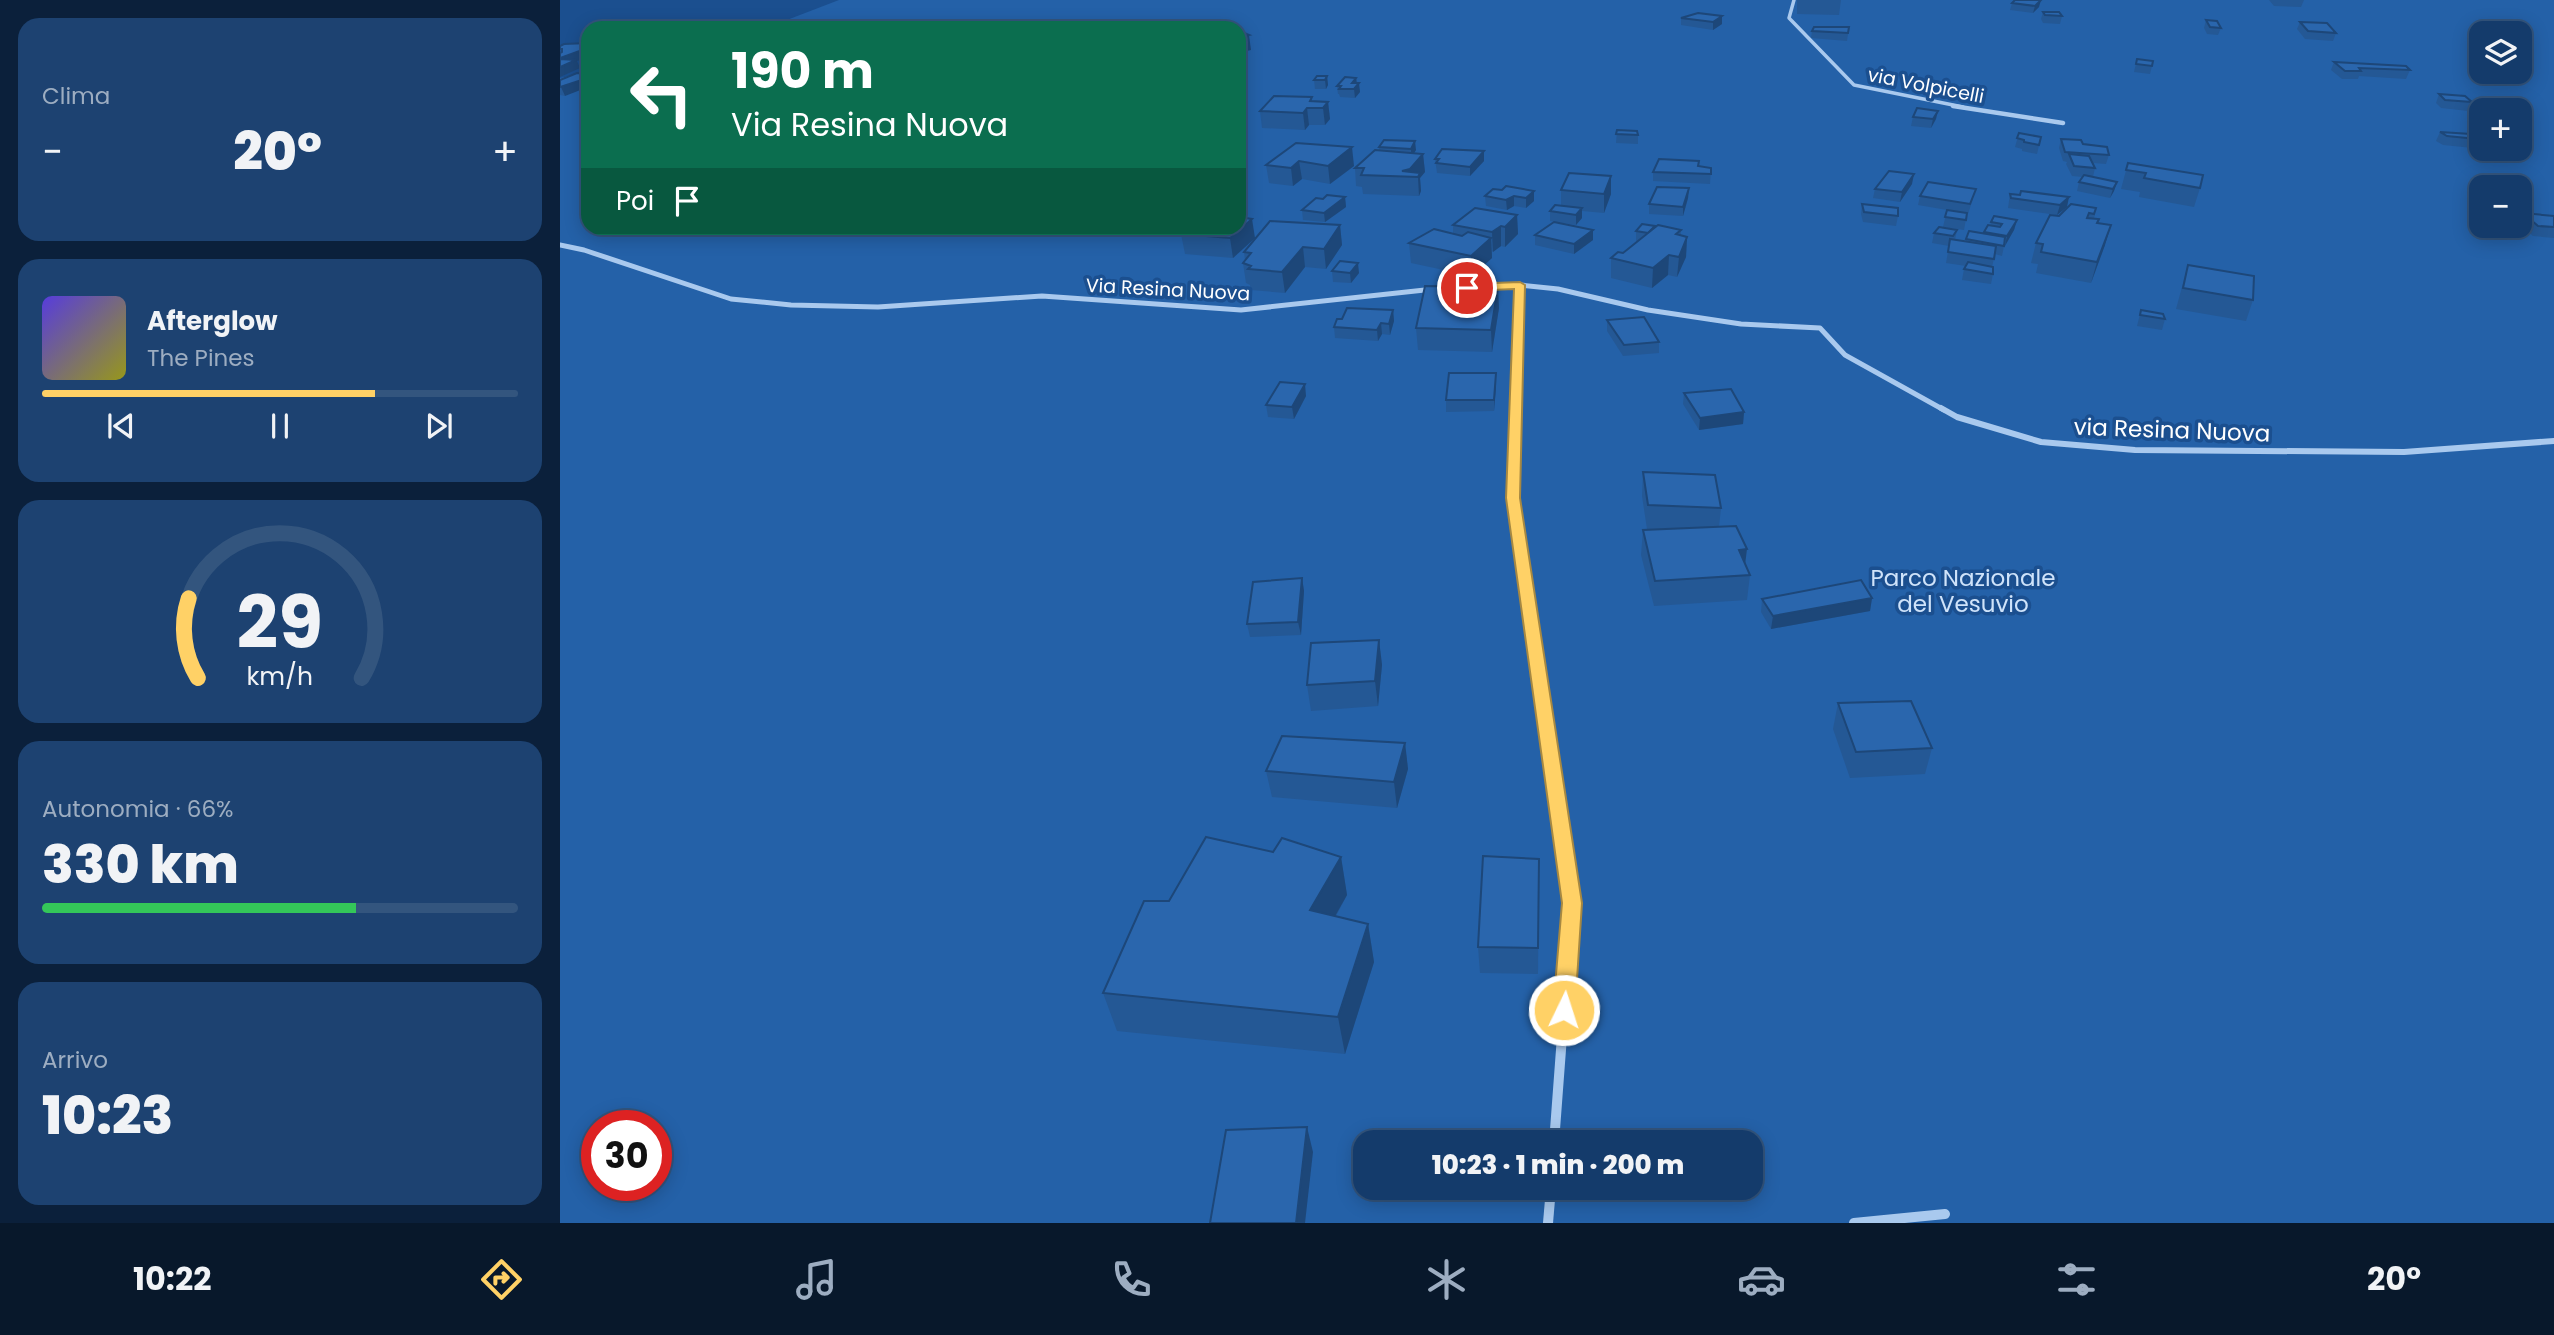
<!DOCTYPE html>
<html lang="it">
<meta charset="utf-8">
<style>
:root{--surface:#143b6b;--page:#1d4271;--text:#f1f3f6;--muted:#9dadc1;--line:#33557e;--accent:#ffd166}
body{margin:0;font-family:Poppins,sans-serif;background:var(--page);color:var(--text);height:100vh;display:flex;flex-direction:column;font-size:26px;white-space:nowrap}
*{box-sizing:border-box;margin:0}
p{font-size:23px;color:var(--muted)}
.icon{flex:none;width:38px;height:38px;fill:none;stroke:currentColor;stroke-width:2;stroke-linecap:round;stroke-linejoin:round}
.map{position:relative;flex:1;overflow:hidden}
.side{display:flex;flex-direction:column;gap:18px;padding:18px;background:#0b203b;width:560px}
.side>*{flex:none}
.hud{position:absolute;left:21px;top:21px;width:665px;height:214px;border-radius:21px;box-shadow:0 4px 18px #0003,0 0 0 2px var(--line);background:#0b6e4f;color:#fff;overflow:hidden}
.controls{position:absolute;left:1909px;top:21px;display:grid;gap:14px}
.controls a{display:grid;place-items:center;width:63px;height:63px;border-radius:14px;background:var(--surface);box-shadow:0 4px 18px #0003,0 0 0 2px var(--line);font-size:35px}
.speed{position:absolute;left:21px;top:1110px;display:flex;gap:14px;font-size:35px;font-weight:700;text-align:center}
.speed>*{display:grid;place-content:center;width:91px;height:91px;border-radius:50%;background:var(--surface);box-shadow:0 4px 18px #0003,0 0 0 2px var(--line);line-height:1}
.speed .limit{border:10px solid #d22;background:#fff;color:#111}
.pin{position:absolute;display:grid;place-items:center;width:60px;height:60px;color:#fff;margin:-30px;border:4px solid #fff;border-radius:50%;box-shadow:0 2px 7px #0007}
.me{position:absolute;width:77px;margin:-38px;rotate:4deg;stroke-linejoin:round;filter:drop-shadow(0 0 5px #0008)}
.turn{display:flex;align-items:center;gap:24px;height:147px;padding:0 35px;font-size:32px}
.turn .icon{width:91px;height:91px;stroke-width:2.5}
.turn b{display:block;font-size:49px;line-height:60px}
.then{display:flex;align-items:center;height:66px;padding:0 35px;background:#0003;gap:14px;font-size:26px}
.big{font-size:52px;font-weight:800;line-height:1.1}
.side .tile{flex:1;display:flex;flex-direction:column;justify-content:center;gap:10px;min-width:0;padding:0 24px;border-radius:21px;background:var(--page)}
.side .dial{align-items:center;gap:0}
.dial svg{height:182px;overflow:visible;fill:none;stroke:var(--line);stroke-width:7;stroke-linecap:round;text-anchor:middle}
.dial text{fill:var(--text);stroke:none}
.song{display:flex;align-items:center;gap:21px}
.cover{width:84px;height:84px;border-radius:10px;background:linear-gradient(135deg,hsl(250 70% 55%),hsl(60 70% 35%))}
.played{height:7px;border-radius:4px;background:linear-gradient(90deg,var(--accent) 70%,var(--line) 70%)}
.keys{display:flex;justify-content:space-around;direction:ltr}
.heat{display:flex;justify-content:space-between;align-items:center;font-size:38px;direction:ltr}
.charge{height:10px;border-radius:5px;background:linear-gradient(90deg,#34c759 66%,var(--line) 0)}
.trip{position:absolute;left:793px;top:1130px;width:410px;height:70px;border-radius:21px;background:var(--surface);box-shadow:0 4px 18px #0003,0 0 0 2px var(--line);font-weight:800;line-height:70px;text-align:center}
.tabs{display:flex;height:112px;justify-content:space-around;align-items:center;background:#08182b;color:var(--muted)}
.tabs .icon{width:49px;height:49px}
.tabs .on{color:var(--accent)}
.tabs b{font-size:32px;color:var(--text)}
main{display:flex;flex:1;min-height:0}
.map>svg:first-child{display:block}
</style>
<main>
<section class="side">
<div class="tile"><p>Clima</p>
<div class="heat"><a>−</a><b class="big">20°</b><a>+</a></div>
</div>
<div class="tile">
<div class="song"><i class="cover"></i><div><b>Afterglow</b><p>The Pines</p></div></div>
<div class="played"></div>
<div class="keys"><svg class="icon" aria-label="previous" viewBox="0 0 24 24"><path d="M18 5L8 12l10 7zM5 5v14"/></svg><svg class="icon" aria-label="pause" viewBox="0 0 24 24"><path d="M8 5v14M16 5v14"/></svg><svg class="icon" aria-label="next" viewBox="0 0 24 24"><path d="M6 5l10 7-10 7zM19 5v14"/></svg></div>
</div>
<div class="tile dial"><svg viewBox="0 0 100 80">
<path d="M14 69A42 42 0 1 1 86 69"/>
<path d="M14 69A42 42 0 0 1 10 34" stroke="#ffd166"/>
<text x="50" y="56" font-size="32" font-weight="700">29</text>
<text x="50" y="72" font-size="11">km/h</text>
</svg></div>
<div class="tile"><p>Autonomia · 66%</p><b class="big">330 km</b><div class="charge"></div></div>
<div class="tile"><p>Arrivo</p><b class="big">10:23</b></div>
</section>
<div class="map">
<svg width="1994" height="1223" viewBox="0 0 1994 1223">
<rect width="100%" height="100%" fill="#1b4f8f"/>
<path fill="#2461a8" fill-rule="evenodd" d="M279 0H1994V1223H0V78L28 72V228H679V28H206ZM1922 33H1960V72H1922ZM1922 110H1960V149H1922ZM1922 187H1960V226H1922ZM37 1125H96V1185H37ZM805 1143H1190V1188H805Z"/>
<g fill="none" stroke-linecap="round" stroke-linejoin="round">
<polyline stroke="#a9c9ee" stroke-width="3.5" points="1234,0 1229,18 1294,85 1403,107"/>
<polyline stroke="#a9c9ee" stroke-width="4.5" points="1393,106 1503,123"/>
<g stroke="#a9c9ee" stroke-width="5">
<polyline points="0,245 24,250 171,299 231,305 318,307 482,296 681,310 874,289"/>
<polyline points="921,287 960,285 998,289 1088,310 1181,324 1260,328 1285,355 1384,410"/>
<polyline points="956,410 960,285"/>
</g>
<g stroke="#a9c9ee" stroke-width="6">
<polyline points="956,408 953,498 971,622"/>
<polyline points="1381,408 1397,417 1481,442 1575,450 1844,452 1994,441"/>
</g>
<polyline stroke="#a9c9ee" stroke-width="8" points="971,620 1010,888"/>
<g stroke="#a9c9ee" stroke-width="10">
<polyline points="994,1143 1012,903 1010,887"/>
<polyline points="988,1223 991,1188"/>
<polyline points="1294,1223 1385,1214"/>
</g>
</g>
<g fill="#245895">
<polygon points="1237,0 1281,0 1279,15 1237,14"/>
<polygon points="1709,0 1744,0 1741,7 1714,6"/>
<polygon points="1452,3 1479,7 1473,13 1450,10"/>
<polygon points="1483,12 1502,16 1500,24 1483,23 1481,19"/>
<polygon points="1162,16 1162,24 1153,30 1121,25 1121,18"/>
<polygon points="1646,20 1661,28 1658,35 1647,34 1644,28"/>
<polygon points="1740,22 1776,33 1773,41 1745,39 1737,29"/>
<polygon points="1289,27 1287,41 1251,38 1252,31"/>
<polygon points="1577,59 1592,66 1590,74 1574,72"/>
<polygon points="1774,62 1850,70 1846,79 1799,76 1798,79 1782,79 1771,70"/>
<polygon points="767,76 768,85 766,89 755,89 754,80"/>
<polygon points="796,78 800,92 795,98 780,97 779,94 778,94 777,86"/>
<polygon points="0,80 5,96 0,95"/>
<polygon points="1879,94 1912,102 1908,111 1881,108 1876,103"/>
<polygon points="752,97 752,101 768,102 770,119 765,125 749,125 745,130 702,128 700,111"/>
<polygon points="1353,117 1376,119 1371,128 1351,126"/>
<polygon points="1057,130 1078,135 1078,144 1056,143"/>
<polygon points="1880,132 1917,139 1913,148 1883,145 1876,141"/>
<polygon points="1459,133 1481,137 1477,154 1462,151 1462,149 1455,147"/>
<polygon points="1501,139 1523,144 1549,155 1546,164 1533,163 1535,168 1533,177 1557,182 1554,191 1550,198 1517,191 1519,182 1523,177 1512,176 1506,164 1507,162 1503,161 1499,148"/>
<polygon points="824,140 856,150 854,153 863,154 865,172 860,178 861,191 859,196 803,194 802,187 796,186 795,168 819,151 819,147"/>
<polygon points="736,143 794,166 770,184 742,179 733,186 709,183 706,165"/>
<polygon points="924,151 924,161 910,176 877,173 875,159"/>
<polygon points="1568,163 1640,188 1634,207 1579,197 1580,192 1561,189"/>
<polygon points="1139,166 1151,168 1150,184 1093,181 1093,172"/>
<polygon points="1352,184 1340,202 1313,198 1315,189"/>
<polygon points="1129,188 1128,198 1123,216 1089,214 1089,204"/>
<polygon points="942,190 974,201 966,208 954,206 947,210 926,206 925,196"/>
<polygon points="1001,190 1051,194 1044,213 1022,211 1022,218 1016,225 990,221 990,211 1001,206"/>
<polygon points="1450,194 1507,207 1497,215 1448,208"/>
<polygon points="1360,196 1413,199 1408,214 1407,214 1404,230 1383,227 1387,210 1358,205"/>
<polygon points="785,197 786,207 765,222 743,220 742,210 763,199"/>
<polygon points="1302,204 1338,216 1336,226 1303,222 1301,214"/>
<polygon points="1536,208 1534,219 1537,223 1545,245 1531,283 1476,273 1478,264 1471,263 1476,243 1499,216"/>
<polygon points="1963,213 1994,216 1994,238 1973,236 1960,225 1960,218"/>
<polygon points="957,215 958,234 945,247 941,246 932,252 932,258 912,276 851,263 849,243 893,234 893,225"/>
<polygon points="1457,220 1454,230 1444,246 1442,256 1435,254 1432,267 1433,274 1431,284 1402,280 1404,269 1406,266 1386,263 1389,246 1372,243 1374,233 1397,230 1395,240 1405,242 1406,239 1423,233 1430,225 1431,222"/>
<polygon points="780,225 782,245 766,269 745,267 725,293 691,290 690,285 686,283 683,263 685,260 684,252"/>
<polygon points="1095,226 1094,228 1121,230 1121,235 1127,237 1126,257 1117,277 1108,275 1092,288 1051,278 1051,258 1063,253 1078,241 1076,241 1076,231"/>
<polygon points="1033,230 1033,240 1014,254 975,245 975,235"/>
<polygon points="621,234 695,238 673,258 625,254"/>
<polygon points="1628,265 1693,300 1686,321 1616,309"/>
<polygon points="772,271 799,273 791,283 773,282"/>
<polygon points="939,308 932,352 858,350 856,328"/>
<polygon points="833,310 834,321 830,335 822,334 818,341 775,338 774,327 782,319"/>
<polygon points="1581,310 1605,319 1602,330 1577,326"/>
<polygon points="1047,320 1099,342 1099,353 1063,356 1047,331"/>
<polygon points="936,373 934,411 886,412 886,400"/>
<polygon points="1124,393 1184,412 1183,424 1139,430 1123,404"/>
<polygon points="746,396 734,419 708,417 706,405"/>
<polygon points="1083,472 1161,508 1159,527 1185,564 1190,575 1187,600 1094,606 1081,555 1083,530 1098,530 1087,529 1082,496"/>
<polygon points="742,578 744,591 741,635 690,637 687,624"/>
<polygon points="1312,598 1310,611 1211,629 1201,612 1202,599"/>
<polygon points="819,640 822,665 818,706 751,711 747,685"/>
<polygon points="1278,703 1372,748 1365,774 1290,778 1273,729"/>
<polygon points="845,743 848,769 837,808 712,797 706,771"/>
<polygon points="713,852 781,857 787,895 776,916 808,924 814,962 785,1054 557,1031 543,993 609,901"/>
<polygon points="979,859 978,974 920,973 918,947"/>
</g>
<g fill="#1d4779">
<polygon points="1481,0 1479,7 1473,13 1475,6"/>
<polygon points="1162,16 1162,24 1153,30 1153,22"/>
<polygon points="689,35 691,50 679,53 679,37"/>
<polygon points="28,48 28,58 17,61 20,68 0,77 0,58"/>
<polygon points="767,76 768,85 766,89 765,80"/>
<polygon points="28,78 28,87 5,96 1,87"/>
<polygon points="796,78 797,86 799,83 800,92 795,98 794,89 792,83"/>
<polygon points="768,102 770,119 765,125 763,108"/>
<polygon points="747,108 749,125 745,130 743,113"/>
<polygon points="1378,111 1376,119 1371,128 1373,119"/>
<polygon points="855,141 856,150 851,158 851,149"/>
<polygon points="792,147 794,166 770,184 768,166"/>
<polygon points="924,151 924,161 910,176 910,167"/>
<polygon points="863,154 865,172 860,178 861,191 859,196 858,177 842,171"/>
<polygon points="739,161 742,179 733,186 731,168"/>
<polygon points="1354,174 1352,184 1340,202 1342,192"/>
<polygon points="1051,176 1051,194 1044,213 1044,194"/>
<polygon points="1557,182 1554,191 1550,198 1553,189"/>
<polygon points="1129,188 1128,198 1123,216 1123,207"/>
<polygon points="974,191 974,201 966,208 966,198"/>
<polygon points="954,196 954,206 947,210 946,200"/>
<polygon points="785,197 786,207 765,222 764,213"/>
<polygon points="1509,197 1507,207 1497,215 1500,205"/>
<polygon points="1022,208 1022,218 1016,225 1016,215"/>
<polygon points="957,215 958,234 945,247 945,227"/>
<polygon points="692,219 695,238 673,258 670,238"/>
<polygon points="1457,220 1454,230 1445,246 1447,236"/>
<polygon points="780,225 782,245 766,269 764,249"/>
<polygon points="1551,225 1545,245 1531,283 1537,262"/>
<polygon points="941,226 941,246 933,252 932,232"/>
<polygon points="1033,230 1033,240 1014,254 1014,244"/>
<polygon points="1127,237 1126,257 1117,277 1119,257"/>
<polygon points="931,238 932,258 912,276 911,256"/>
<polygon points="743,247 745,267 725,293 722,272"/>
<polygon points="1109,255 1108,275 1092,288 1093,268"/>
<polygon points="798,263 799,273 791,283 790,273"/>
<polygon points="938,287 939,308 932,352 931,330"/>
<polygon points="833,310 834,321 830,335 829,324"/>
<polygon points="821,323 822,334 818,341 817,330"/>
<polygon points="936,373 936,385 934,411 934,400"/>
<polygon points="745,384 746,396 734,419 732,407"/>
<polygon points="1184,412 1183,424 1139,430 1140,418"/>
<polygon points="1187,549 1184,573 1179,550"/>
<polygon points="742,578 744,591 741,635 738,622"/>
<polygon points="1312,598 1310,611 1211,629 1213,616"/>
<polygon points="819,640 822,665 818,706 815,681"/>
<polygon points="845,743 848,769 837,808 834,782"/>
<polygon points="781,857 787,895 757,948 750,910"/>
<polygon points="808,924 814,962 785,1054 778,1017"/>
<polygon points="747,1127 753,1152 745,1223 736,1223"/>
</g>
<g fill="#2a66ad" stroke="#1d4779" stroke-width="2">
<polygon points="1455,0 1481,0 1475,6 1452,3"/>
<polygon points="1483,12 1499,12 1502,16 1485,15"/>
<polygon points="1138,13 1162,16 1153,22 1121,18"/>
<polygon points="1646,20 1657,21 1661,28 1650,27"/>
<polygon points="1740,22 1767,23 1776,33 1748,31"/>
<polygon points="1254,27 1289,27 1288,33 1252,31"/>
<polygon points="679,31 689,35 679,37"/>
<polygon points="28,43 28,48 0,58 0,53 2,52 2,49 0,49 0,46 4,44"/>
<polygon points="0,59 16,60 0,67"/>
<polygon points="1577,59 1593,61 1592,66 1576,64"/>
<polygon points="1774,62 1846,66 1850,70 1799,68 1801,71 1785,71"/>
<polygon points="17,73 28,74 28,78 0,87 0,80"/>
<polygon points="757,76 767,76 765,80 754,80"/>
<polygon points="785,77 796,78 792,83 799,83 794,89 779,89 781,86 777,86"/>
<polygon points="1879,94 1905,96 1912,102 1885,100"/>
<polygon points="714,96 752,97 750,101 768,102 763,108 747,108 743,113 700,111"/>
<polygon points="1357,108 1378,111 1373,119 1353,117"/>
<polygon points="1057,130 1077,131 1078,135 1056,134"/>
<polygon points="1880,132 1911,134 1917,139 1887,136"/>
<polygon points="1459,133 1481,137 1479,145 1464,142 1464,140 1457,138"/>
<polygon points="1501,139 1521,140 1523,144 1547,147 1549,155 1505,152"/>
<polygon points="824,140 855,141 851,149 819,147"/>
<polygon points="736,143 792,147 768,166 739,161 731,168 706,165"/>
<polygon points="882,149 924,151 910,167 876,163 879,159 875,159"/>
<polygon points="815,150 863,154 850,169 842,171 860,173 858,177 801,175 804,168 795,168"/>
<polygon points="1509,154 1529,156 1535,168 1514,166"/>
<polygon points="1099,159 1139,161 1138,166 1151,168 1151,174 1093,172"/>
<polygon points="1568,163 1643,175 1640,188 1584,178 1586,173 1566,170"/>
<polygon points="1329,171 1354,174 1342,192 1315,189"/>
<polygon points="1009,173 1051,176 1044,194 1001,190"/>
<polygon points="1524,175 1557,182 1553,189 1519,182"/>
<polygon points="1368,182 1416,189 1410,204 1360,196"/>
<polygon points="946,186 974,191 966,198 954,196 946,200 925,196 933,189 942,190"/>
<polygon points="1097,187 1129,188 1123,207 1089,204"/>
<polygon points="1461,191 1509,197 1500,205 1451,198 1450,194 1460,195"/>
<polygon points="767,195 785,197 764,213 742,210 756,198 763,199"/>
<polygon points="1302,204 1338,208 1338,216 1304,212"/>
<polygon points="1511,204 1536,208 1534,214 1529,213 1527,218 1539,219 1537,223 1551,225 1537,262 1481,252 1483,244 1476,243 1490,215 1499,216"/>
<polygon points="995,205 1022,208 1016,215 990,211"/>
<polygon points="915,208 957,215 945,227 941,226 932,232 893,225"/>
<polygon points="1387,210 1407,213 1406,220 1385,217"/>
<polygon points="1963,213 1994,216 1994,227 1978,226"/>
<polygon points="1434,216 1457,220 1447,236 1424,232 1428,225 1440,227 1442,224 1431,222"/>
<polygon points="679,217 692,219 670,238 621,234 629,228 679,228"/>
<polygon points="710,221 780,225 764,249 743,247 722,272 688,269 691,266 683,263 691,253 684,252"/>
<polygon points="994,222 1033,230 1014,244 975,235"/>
<polygon points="1082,224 1095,226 1088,233 1076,231"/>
<polygon points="1098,225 1121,230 1116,234 1127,237 1119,257 1109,255 1093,268 1051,258 1058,252 1063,253"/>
<polygon points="1379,227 1397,230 1393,236 1374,233"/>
<polygon points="874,229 902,236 908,232 931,238 911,256 849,243"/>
<polygon points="1409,231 1445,237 1444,246 1406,239"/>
<polygon points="1390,239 1436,246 1434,259 1388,252"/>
<polygon points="780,261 798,263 790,273 772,271"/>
<polygon points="1408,262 1433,267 1433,274 1404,269"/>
<polygon points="1628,265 1694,276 1693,300 1623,288"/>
<polygon points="865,286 938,287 931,330 856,328"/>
<polygon points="787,308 833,310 829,324 821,323 817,330 774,327 777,319 782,319"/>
<polygon points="1581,310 1603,314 1605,319 1580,315"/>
<polygon points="1084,317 1099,342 1064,345 1047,320"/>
<polygon points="889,373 936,373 934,400 886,400"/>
<polygon points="720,382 745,384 732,407 706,405"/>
<polygon points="1171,389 1184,412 1140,418 1124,393"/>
<polygon points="1083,472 1155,475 1161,508 1088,505"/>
<polygon points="1176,526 1187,549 1179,550 1190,575 1095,581 1083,530"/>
<polygon points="742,578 738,622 687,624 693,582"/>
<polygon points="1301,580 1312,598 1213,616 1202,599"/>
<polygon points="819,640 815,681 747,685 751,643"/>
<polygon points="1351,701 1372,748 1296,752 1278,703"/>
<polygon points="722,736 845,743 834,782 706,771"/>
<polygon points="646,837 713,852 722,838 781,857 750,910 808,924 778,1017 543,993 584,901 609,901"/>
<polygon points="923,856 979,859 978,948 918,947"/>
<polygon points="747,1127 736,1223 650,1223 666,1130"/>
</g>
<polygon fill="#ffd166" stroke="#a68842" stroke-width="2" points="960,282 965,285 960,498 1022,903 1015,1010 1012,1016 1004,1019 996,1016 993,1010 1002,903 946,498 954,289 907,291 901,288 907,284"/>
<g text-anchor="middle" stroke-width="7" stroke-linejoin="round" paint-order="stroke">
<g font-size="19" fill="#fff" stroke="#1b4f8f">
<text transform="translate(1366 85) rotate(11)" y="7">via Volpicelli</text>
<text transform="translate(608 289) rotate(3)" y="7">Via Resina Nuova</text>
</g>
<g font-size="23" fill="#fff" stroke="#1b4f8f">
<text transform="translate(1612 430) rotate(2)" y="8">via Resina Nuova</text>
</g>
<g font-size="23" fill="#cfe3fa" stroke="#1b4f8f">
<text x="1403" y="586">Parco Nazionale<tspan x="1403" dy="26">del Vesuvio</tspan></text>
</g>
</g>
</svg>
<div class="controls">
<a><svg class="icon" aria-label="layers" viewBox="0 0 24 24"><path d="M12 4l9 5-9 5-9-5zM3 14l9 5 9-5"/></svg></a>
<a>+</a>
<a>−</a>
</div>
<div class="speed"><div class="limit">30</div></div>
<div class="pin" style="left:907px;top:288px;background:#d93025"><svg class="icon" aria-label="arrive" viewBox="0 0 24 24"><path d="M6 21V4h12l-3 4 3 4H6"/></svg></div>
<svg class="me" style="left:1004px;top:1010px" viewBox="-20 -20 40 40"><circle r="17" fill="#ffd166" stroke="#fff" stroke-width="3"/><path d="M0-11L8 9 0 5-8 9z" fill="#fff"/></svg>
<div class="trip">10:23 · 1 min · 200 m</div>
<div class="hud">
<div class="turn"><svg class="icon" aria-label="left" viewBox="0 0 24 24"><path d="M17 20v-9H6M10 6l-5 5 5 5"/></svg><div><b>190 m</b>Via Resina Nuova</div></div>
<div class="then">Poi<svg class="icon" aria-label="arrive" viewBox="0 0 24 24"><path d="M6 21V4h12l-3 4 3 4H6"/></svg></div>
</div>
</div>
</main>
<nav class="tabs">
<b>10:22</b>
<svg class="icon on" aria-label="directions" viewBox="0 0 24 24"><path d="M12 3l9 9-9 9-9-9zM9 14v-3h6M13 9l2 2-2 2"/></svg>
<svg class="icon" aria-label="music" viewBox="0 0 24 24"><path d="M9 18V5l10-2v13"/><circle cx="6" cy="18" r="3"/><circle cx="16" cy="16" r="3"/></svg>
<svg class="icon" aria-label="phone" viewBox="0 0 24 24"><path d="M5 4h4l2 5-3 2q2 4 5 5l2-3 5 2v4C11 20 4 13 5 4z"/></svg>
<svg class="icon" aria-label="climate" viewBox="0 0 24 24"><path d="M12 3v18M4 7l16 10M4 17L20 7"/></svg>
<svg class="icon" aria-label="car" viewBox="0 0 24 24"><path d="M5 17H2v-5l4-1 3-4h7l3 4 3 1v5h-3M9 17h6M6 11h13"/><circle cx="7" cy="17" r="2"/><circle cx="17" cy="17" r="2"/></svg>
<svg class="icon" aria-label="filters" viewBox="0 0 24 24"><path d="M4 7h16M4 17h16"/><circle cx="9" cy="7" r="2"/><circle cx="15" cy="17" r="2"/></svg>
<b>20°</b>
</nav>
